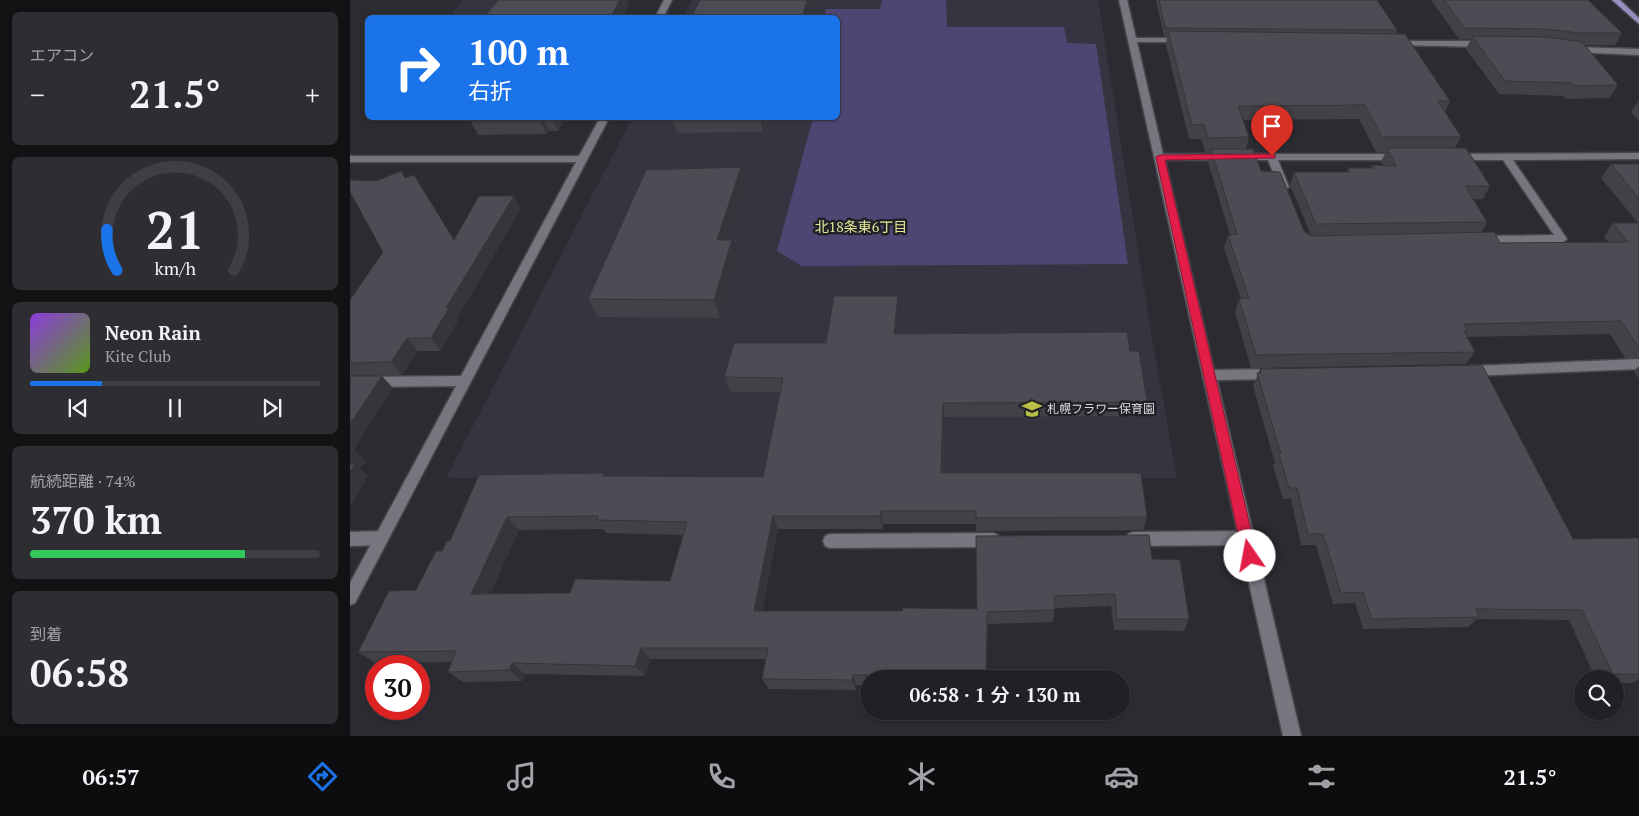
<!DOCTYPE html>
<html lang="ja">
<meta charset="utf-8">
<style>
:root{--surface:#212026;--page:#2d2d32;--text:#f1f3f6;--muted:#a2a3a7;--line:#3e3e43;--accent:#1a73e8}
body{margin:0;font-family:"PT Serif","Noto Sans JP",serif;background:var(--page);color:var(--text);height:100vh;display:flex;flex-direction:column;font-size:19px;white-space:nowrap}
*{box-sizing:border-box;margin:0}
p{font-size:16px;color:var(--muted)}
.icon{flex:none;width:28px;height:28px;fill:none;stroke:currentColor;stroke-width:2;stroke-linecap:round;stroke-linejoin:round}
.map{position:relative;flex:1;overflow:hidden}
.details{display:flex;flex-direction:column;gap:12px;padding:12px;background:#121215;width:350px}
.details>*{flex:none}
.guide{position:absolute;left:15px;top:15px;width:475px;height:105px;border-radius:8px;box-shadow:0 1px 4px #0004,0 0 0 1px var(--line);background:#1a73e8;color:#fff;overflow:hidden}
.controls{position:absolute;left:1224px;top:670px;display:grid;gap:10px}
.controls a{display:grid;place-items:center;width:50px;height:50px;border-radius:50%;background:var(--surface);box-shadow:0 1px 4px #0004,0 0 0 1px var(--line);font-size:25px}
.speed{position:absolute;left:15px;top:655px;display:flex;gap:10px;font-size:25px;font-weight:700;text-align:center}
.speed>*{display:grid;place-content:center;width:65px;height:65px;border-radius:50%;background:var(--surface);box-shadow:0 1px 4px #0004,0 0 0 1px var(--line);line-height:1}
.speed .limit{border:8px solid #d22;background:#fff;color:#111}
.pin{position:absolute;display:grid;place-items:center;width:42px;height:42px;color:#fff;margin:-51px -21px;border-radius:50% 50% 50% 0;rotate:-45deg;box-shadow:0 0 5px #0007}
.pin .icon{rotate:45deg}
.me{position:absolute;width:55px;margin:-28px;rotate:348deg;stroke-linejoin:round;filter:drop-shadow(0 0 4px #0008)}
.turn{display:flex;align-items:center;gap:18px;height:105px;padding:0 20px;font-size:22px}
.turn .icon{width:65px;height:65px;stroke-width:2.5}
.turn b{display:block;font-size:35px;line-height:42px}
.big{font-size:38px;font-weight:600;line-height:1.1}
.details .card{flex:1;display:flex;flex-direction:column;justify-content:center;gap:8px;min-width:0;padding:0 18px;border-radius:8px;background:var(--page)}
.details .dial{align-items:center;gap:0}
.dial svg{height:130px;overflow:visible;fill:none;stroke:var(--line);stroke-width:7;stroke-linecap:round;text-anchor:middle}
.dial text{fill:var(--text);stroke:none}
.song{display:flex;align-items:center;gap:15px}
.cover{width:60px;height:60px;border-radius:8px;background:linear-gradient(135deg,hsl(270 70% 55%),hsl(90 70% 35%))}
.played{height:5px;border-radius:2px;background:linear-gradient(90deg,var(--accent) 25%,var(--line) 25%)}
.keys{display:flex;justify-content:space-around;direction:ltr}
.heat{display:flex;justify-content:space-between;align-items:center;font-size:28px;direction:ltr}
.charge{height:8px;border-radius:4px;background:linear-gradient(90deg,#34c759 74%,var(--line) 0)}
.trip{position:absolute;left:510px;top:670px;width:270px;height:50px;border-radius:25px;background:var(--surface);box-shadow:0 1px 4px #0004,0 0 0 1px var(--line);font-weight:600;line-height:50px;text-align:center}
.tabs{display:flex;height:80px;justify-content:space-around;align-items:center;background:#0d0d0f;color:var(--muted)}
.tabs .icon{width:35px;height:35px}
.tabs .active{color:var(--accent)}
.tabs b{font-size:22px;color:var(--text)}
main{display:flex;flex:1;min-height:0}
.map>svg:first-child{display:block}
</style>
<main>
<section class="details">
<div class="card"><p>エアコン</p>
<div class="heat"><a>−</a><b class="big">21.5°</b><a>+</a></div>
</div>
<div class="card dial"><svg viewBox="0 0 100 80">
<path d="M14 69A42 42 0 1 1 86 69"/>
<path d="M14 69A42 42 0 0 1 8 44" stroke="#1a73e8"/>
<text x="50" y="56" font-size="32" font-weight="700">21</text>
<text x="50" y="72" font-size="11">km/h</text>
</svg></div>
<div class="card">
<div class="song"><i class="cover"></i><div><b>Neon Rain</b><p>Kite Club</p></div></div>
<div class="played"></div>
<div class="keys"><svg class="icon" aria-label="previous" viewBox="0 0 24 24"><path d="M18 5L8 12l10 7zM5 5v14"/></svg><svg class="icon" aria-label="pause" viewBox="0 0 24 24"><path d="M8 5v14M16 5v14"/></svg><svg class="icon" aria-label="next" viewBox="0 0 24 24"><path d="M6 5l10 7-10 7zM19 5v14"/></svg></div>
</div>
<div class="card"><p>航続距離 · 74%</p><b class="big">370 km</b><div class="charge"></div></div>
<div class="card"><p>到着</p><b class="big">06:58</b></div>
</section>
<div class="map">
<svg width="1289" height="736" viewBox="0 0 1289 736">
<rect width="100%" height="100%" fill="#2c2b32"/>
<g fill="#363441">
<polygon points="113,0 219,0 207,17 98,18"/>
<polygon points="342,0 748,0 802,338 827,478 96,478 282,118 488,118 488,18 333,17"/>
</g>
<polygon fill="#4e4573" points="532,0 596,0 597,27 714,27 717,43 746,44 778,264 452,266 427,251 463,118 488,118 488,18 474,17 476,9 530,9"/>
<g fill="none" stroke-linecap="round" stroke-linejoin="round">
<defs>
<g id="service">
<polygon points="31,531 36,533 38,538 36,543 31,545 0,546 0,532"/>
<polygon points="896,531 901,533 903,538 901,543 896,545 783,546 778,544 776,539 778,534 783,532"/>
<polygon points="643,533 648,535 650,540 648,545 643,547 480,548 475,546 473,541 475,536 480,534"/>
</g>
<g id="minor">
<polygon points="314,0 322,0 313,18 305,18"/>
<polygon points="769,0 777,0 786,38 833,38 837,40 833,42 787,42 813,154 1050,154 1055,157 1050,160 928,160 939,187 934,190 929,187 918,160 815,160 864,370 924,369 928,371 930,374 928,377 924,379 867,380 951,736 933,736"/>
<polygon points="1042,41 1135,41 1139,44 1135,47 1045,45 1041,43"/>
<polygon points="1223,47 1289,49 1289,55 1220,52 1220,48"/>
<polygon points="250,118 259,118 5,603 0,605 0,583 106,386 0,387 0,377 111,376 226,162 0,162 0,156 229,156"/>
<polygon points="1289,153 1289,159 1163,160 1217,239 1212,243 1127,243 1126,240 1127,237 1131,236 1204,235 1153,160 1105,160 1100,157 1105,154"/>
<polygon points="1289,359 1289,369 1119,376 1115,374 1113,371 1115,368 1119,366"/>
</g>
<polygon id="primary" points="1262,0 1270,0 1289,18 1289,24"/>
</defs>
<use href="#service" stroke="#47464d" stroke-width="3"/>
<use href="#minor" stroke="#47464d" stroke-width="3"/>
<use href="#primary" stroke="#47464d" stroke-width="3"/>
<use href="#service" fill="#77767f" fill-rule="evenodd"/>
<use href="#minor" fill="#77767f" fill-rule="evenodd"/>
<use href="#primary" fill="#978dc1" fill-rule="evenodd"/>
</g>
<g fill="#424148" fill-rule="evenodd">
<path d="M806 0H1027L1047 30 1046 34 1100 101 1095 112 1111 137 1105 148 1140 186 1133 199H1123L1137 222 1131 233 1150 243 1258 242 1254 237 1263 223H1288L1251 178 1261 164H1289V358H1275L1260 334 1117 337 1125 352 1116 364 901 368 885 312 889 299H891L874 248 878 235H880L858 162 860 152H855L851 139H839L816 45 817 36H814ZM1009 119 1026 152H1036L1031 161 1033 165H1022L1021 168H998L997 172H944L940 185 961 235 954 231 911 171 896 149 899 137 893 120Z"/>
<polygon points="1081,0 1238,0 1272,33 1265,45 1234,45 1268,85 1259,98 1216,99 1213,96 1149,94 1116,49 1121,39 1109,39"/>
<polygon points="279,3 271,18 136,18 135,16"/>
<polygon points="1289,100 1289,121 1281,112"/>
<polygon points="124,118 215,118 208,131 199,131 197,134 128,135 121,122"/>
<polygon points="321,118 418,118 413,132 327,133"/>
<polygon points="64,175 104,240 171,209 107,318 108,320 91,351 68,351 52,375 0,376 0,300 33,252 26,181 56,178"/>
<polygon points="397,185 379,240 388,259 370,318 248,317 238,299"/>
<path d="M550 311 548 334 780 351 797 402 794 416 594 417 593 473 797 517 793 530 626 531V524H533V529H428L412 611H552L627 609 802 559 839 619 834 631 764 630 761 606 705 608 703 622 638 624 636 679H519V686L506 685V690L419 689 412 679 416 659H300L295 676 175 674 172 681 113 682 98 672 102 662 25 663 8 652 66 590 92 551 100 541 253 473 255 476 413 477 430 392H380L374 377 476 343ZM253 529 256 533 333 535 320 581 220 593 140 594 169 530Z"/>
<polygon points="1289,366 1289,379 1284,371"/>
<polygon points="910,369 1223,539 1289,538 1289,679 1282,683 1265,683 1265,679 1246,679 1219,620 1127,619 1118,627 1013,629 1005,603 983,604 966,545 951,545 941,499 933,499 923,466 925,463 903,386"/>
</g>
<g fill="#36353b">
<polygon points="270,0 278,0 279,3 271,18 260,18"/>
<polygon points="457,0 465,0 460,18 452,18"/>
<polygon points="192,118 199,131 197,134 190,121"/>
<polygon points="202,118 215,118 208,131"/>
<polygon points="410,118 418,118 413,132"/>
<polygon points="391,167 397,185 374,258 367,240"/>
<polygon points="164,196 171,209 107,318 108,320 91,351 81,338 96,308"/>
<polygon points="382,240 388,259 370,318 364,300"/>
<polygon points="548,296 550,311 547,348 544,334"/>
<polygon points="57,338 68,351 52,375 41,362"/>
<polygon points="32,376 43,388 4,449 16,461 10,469 18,476 0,507 0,424"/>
<polygon points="593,403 594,417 592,486 591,473"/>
<polygon points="531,511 533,524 533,529 530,516"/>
<polygon points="423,516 428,529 410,623 404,611"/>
<polygon points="157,517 169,530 135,606 121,594"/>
<polygon points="291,648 300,659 295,676 285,666"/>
<polygon points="162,663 175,674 172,681 159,670"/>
<polygon points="503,675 506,685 506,690 502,680"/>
</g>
<g fill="#4d4c54" stroke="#36353b" fill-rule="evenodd">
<polygon points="148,0 270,0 260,18 192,18 193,16 135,16"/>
<polygon points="350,0 457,0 452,18 333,18 335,14 343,14"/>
<polygon points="809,0 1027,0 1047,30 815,28"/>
<polygon points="1094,0 1238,0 1272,33 1230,33 1195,29 1114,28"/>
<polygon points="818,31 1055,34 1100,101 1088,101 1111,137 1032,137 1015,105 888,106 899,137 858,138 854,124 842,125"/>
<polygon points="1122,36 1196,37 1232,42 1268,85 1224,86 1221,83 1155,81"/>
<polygon points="124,118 202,118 192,118 190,121 121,122"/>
<polygon points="1037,148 1116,148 1140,186 1115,186 1137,222 966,224 944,172 1000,172 998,168 1024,168 1022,165 1046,166"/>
<polygon points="861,149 903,149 911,171 930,172 954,231 961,236 1144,232 1150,243 1278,242 1263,223 1289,223 1289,345 1287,345 1271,321 1114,324 1117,331 1114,331 1125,352 906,355 889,299 899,298 878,235 887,234"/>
<polygon points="1261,164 1289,164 1289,199"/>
<polygon points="391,167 367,240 382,240 364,300 238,299 296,170"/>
<polygon points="51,171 55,178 64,175 104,240 129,196 164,196 96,308 99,308 81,338 57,338 41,362 0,363 0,300 33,252 0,192 0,180 26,181"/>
<path d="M484 296H548L544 334 777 332 780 351H789L797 402 593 403 591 473H791L797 517 626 518V511H531L530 516H423L404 611H552L553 608 627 609 626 536 799 535 802 559 830 560 839 619H767L765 594 704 596 705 610 637 612 636 676 503 675 502 680 412 679 418 648H291L285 666 162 663 159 670 98 672 106 651 8 652 39 591 66 590 86 551H92L97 541H100L129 475 253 473 252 476 413 477 433 378 374 377 384 343H476ZM248 516 247 520 337 522 320 581 225 579 220 593 121 594 157 517Z"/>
<polygon points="1132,365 1223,539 1289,538 1289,674 1263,674 1232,610 1126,609 1129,617 1022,619 1013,592 991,593 973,534 958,534 947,488 939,488 929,454 931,454 907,373 911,373 910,369"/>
<polygon points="0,376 32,376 0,424"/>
<polygon points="0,464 5,464 0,473"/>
</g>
<polygon fill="#e11d48" stroke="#92132f" points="922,154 925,155 925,158 815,160 907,556 905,561 900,563 895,561 893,556 806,157 810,155"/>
<defs>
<symbol id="school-bare" viewBox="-9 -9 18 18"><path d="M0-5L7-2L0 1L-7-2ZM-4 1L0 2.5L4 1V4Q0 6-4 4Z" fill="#bac045" stroke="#222128" stroke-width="2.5" paint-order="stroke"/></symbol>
</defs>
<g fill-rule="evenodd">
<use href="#school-bare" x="668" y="395" width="28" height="28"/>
</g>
<g text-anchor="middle" stroke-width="5" stroke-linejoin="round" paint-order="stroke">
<g font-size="12" fill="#dad9de" stroke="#222128" text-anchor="start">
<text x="697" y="413">札幌フラワー保育園</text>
</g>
<g font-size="14" fill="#e0e698" stroke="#222128">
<text x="511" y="232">北18条東6丁目</text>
</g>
</g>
</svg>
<div class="controls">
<a><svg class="icon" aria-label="search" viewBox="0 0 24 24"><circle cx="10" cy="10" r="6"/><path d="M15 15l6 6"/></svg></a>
</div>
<div class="speed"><div class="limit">30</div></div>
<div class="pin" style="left:922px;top:156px;background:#d93025"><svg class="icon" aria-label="arrive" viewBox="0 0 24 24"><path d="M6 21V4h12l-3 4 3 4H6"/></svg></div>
<svg class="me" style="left:900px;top:556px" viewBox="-20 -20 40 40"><circle r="19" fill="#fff"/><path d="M0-13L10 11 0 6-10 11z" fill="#e11d48"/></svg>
<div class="trip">06:58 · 1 分 · 130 m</div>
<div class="guide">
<div class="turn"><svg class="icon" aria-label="right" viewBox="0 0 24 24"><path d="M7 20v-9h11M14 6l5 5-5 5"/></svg><div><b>100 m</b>右折</div></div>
</div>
</div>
</main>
<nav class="tabs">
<b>06:57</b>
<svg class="icon active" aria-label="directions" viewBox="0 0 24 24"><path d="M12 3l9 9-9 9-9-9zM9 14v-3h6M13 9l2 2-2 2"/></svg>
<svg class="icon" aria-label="music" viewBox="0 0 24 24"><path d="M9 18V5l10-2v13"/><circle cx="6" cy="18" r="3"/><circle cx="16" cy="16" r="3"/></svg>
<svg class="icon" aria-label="phone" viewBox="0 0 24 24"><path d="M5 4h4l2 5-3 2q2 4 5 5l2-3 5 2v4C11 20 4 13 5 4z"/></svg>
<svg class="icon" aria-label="climate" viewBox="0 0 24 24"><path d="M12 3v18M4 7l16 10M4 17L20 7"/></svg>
<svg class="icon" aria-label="car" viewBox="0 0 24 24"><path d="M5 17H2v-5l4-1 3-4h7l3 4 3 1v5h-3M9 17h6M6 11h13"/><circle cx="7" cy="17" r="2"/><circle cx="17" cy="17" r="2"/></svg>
<svg class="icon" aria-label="filters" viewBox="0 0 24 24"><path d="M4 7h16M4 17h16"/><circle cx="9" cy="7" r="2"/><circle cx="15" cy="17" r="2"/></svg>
<b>21.5°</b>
</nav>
